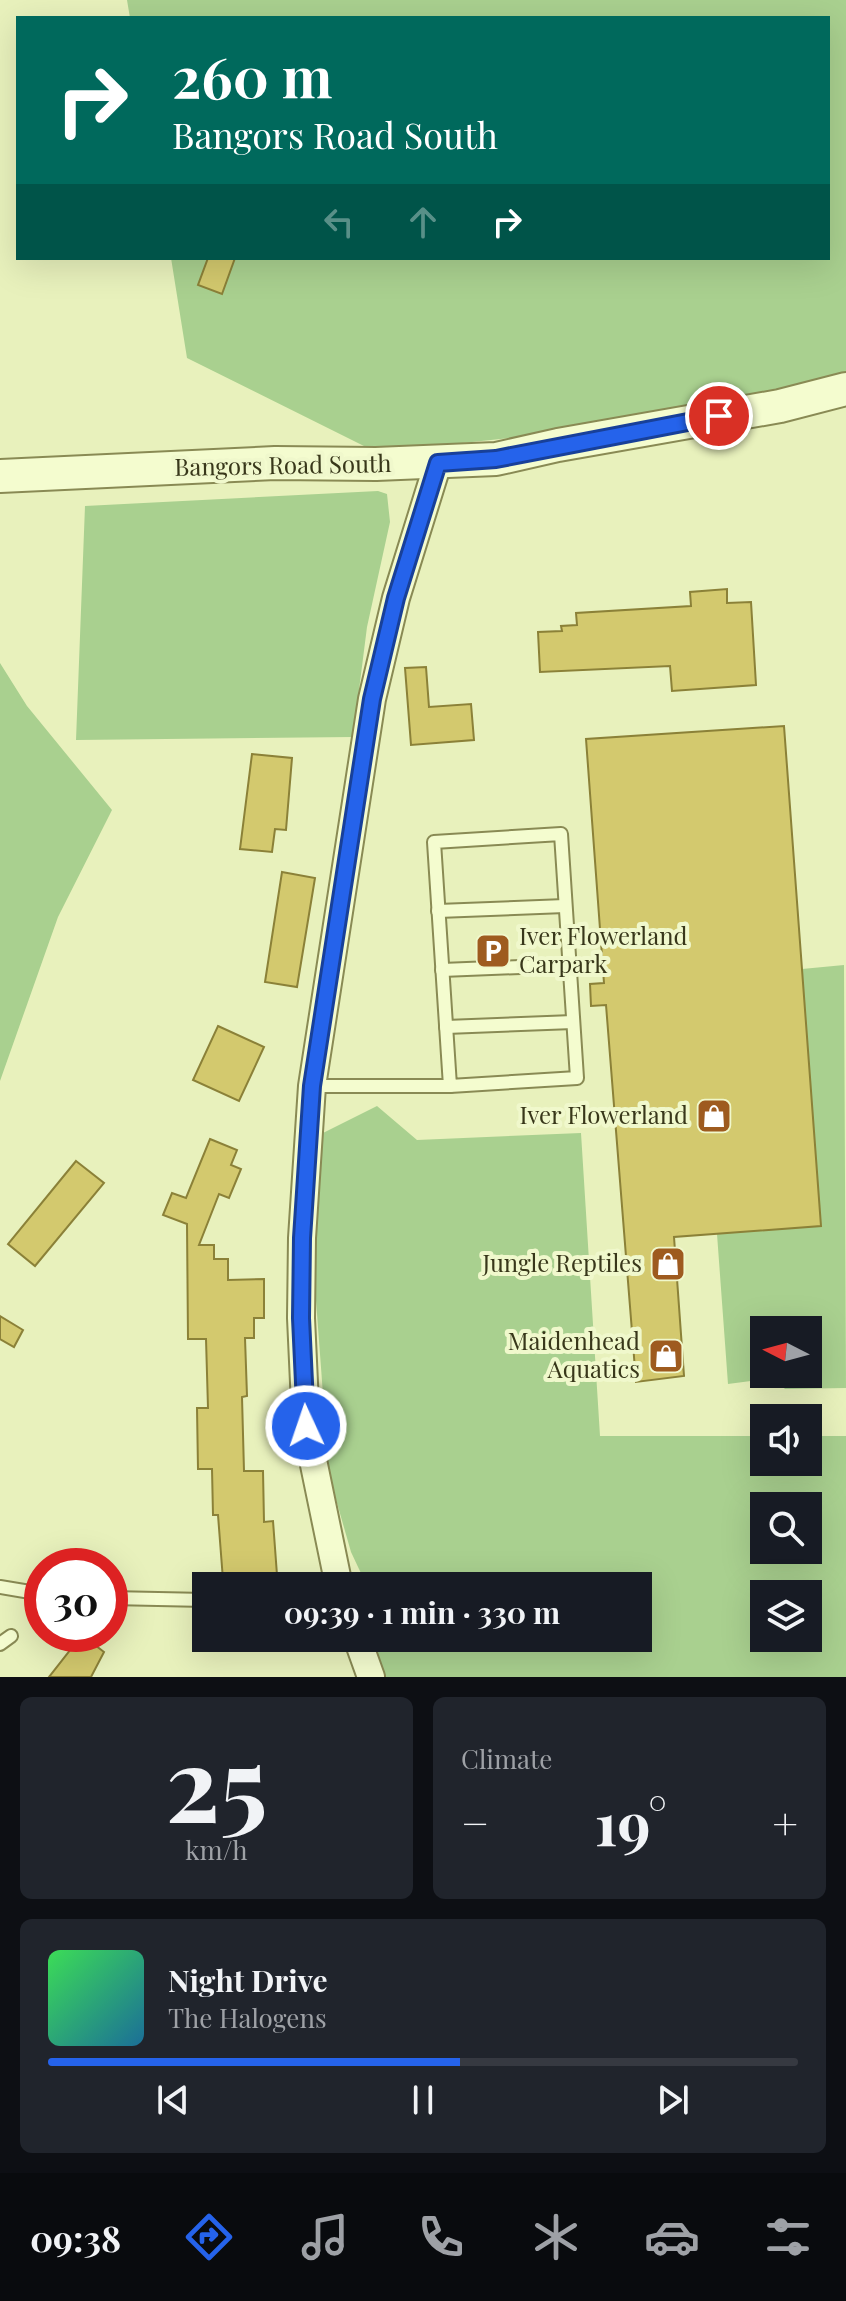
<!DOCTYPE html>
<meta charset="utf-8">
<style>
:root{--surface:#171b24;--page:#20242c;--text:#f1f3f6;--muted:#9ea1a6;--line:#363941;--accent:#2563eb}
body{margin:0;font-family:"Playfair Display",serif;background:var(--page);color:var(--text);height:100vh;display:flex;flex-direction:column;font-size:30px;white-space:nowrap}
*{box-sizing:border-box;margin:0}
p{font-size:26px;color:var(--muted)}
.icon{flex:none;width:44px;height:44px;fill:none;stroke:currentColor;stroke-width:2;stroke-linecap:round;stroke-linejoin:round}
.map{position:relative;height:1677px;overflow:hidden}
.sheet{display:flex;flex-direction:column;gap:20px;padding:20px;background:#0d0f14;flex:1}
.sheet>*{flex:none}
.top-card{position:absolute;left:16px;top:16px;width:814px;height:244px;border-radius:0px;box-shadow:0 8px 32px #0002;background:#00695c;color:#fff;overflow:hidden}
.needle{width:52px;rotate:276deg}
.buttons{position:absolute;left:750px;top:1316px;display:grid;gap:16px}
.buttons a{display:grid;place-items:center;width:72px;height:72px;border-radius:0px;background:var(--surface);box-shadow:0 8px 32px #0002;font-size:40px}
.speed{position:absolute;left:24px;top:1548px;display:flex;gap:16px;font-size:40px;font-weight:700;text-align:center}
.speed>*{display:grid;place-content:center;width:104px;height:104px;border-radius:50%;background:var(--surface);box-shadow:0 8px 32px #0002;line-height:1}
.speed .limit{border:12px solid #d22;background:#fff;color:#111}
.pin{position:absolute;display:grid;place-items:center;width:68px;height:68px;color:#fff;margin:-34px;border:4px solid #fff;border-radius:50%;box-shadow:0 2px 8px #0007}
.me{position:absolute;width:88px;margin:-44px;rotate:357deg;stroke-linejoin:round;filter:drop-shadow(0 0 6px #0008)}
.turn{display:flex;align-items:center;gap:28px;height:168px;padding:0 24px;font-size:36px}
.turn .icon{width:104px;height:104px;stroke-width:2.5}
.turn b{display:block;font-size:56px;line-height:68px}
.lanes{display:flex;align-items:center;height:76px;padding:0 24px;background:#0003;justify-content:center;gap:40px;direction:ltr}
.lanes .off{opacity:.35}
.big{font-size:60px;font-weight:700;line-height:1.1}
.sheet .card{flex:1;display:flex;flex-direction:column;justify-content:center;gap:12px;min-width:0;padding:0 28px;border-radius:12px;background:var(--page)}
.sheet .dial{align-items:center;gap:0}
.dial b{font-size:104px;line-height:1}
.song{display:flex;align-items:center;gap:24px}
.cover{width:96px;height:96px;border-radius:12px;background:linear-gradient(135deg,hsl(130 70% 55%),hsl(200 70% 35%))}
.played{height:8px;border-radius:4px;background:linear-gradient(90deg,var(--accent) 55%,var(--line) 55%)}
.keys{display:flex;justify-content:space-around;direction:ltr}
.heat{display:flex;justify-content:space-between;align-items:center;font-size:44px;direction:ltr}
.sheet .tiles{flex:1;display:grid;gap:20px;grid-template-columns:1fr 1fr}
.card:last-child{grid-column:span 2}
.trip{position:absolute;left:192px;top:1572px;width:460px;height:80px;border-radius:0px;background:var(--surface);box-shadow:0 8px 32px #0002;font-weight:700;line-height:80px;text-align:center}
.dock{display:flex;height:128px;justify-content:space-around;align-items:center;background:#090b0e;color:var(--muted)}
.dock .icon{width:56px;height:56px}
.dock .selected{color:var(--accent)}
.dock b{font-size:36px;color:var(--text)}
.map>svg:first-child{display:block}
</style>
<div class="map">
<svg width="846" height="1677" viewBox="0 0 846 1677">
<rect width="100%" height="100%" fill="#e8f1bc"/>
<g fill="#a9d08f" fill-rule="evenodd">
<polygon points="127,0 846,0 846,389 720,416 376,452 187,358 171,258 828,258 828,18 130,18"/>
<polygon points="378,491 387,494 390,522 367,627 353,737 76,740 85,506"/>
<polygon points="0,663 27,706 112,810 58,917 0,1081"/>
<path d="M844 965 846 1388 785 1389 774 1378 728 1384 717 1234 821 1226 802 969ZM764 1330H808V1374H764Z"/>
<path d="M377 1106 417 1140 581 1133 600 1436H764V1462H808V1436H846V1677H385L376 1654 377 1638H638V1586H367L351 1552 329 1475 313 1260 317 1136ZM764 1506H808V1550H764ZM764 1594H808V1638H764Z"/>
</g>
<g fill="#d3c96e" stroke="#8b8138" stroke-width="2">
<polygon points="208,258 235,258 222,294 198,285"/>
<polygon points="727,589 727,603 751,602 756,685 672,691 670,666 540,672 538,632 562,631 561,626 577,625 576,613 691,606 690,592"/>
<polygon points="426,667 429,707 471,704 474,740 411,745 405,668"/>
<polygon points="784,726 821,1226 674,1237 684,1376 636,1382 606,1005 591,1006 590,984 604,983 586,739"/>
<polygon points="252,754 292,758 286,830 275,829 272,852 240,849"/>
<polygon points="282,872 315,878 297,987 265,982"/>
<polygon points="218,1026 264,1047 239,1101 193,1080"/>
<polygon points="210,1139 237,1150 231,1165 241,1169 229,1198 219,1194 199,1245 214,1245 214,1259 228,1259 228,1280 264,1279 264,1318 254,1318 254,1338 245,1338 247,1396 242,1397 244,1471 263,1471 264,1522 273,1521 277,1575 223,1580 218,1515 213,1515 212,1469 198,1469 197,1408 208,1408 206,1339 188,1339 187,1224 163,1215 172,1193 186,1198"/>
<polygon points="76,1161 104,1183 35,1266 8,1244"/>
<polygon points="0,1316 23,1330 14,1347 0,1339"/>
<polygon points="82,1635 104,1652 91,1677 49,1677"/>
</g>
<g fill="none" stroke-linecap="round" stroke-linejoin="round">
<defs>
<g id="service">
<polygon points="561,834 577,1078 450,1086 434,842"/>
<polyline points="438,911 565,906"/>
<polyline points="442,970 570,965"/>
<polyline points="446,1027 573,1022"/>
<polyline points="312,1086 450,1086"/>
<polyline points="0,1587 42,1594"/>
<polyline points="110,1598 206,1600"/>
<polyline points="0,1644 11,1636"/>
</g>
<g id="minor">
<polyline points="339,1586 306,1426 301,1318 302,1238 312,1086 372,699 396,598 438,463"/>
<polyline points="357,1638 371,1677"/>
</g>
<polyline id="tertiary" points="0,476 275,463 376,464 496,459 558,445 780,406 846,389"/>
</defs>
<use href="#service" stroke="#898a54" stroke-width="16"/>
<use href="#minor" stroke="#898a54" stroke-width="30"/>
<use href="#tertiary" stroke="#898a54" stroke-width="36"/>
<use href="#service" stroke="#f4fccf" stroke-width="12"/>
<use href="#minor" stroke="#f4fccf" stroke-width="26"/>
<use href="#tertiary" stroke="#f4fccf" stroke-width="32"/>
</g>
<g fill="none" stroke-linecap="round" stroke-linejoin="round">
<defs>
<polyline id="route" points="306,1426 301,1318 302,1238 312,1086 372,699 396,598 438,463 496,459 719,416"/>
</defs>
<use href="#route" stroke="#184099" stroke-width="20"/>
<use href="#route" stroke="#2563eb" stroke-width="14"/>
</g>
<defs>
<symbol id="parking-square" viewBox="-11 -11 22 22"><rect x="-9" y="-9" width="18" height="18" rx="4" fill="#9e5b1f" stroke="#f0f8cc"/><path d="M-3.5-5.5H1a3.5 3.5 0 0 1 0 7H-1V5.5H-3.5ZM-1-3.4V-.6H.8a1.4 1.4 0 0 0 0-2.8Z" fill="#fff"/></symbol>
<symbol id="shop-square" viewBox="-11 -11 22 22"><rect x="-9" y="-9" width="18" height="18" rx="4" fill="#9e5b1f" stroke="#f0f8cc"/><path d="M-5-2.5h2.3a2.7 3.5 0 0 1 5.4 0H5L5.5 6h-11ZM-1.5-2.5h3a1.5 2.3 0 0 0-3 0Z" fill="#fff"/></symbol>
</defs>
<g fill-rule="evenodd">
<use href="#parking-square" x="473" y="931" width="40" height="40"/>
<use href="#shop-square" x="694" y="1096" width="40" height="40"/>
<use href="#shop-square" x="648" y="1244" width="40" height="40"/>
<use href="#shop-square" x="646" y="1336" width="40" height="40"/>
</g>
<g text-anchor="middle" stroke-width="8" stroke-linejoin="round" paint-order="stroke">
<g font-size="24" fill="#38371a" stroke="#f0f8cc">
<text transform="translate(283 466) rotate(-1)" y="8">Bangors Road South</text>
</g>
<g font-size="24" fill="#38371a" stroke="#f0f8cc" text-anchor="end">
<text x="519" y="945" text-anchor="start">Iver Flowerland<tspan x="519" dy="28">Carpark</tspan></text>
<text x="688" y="1124">Iver Flowerland</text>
<text x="642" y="1272">Jungle Reptiles</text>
<text x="640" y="1350">Maidenhead<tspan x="640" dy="28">Aquatics</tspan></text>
</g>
</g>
</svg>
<div class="buttons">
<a><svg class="needle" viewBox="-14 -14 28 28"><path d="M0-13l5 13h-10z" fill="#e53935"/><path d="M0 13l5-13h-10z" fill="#9ea1a6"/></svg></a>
<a><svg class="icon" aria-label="sound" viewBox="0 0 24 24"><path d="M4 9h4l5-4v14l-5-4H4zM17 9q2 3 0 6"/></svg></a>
<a><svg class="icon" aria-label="search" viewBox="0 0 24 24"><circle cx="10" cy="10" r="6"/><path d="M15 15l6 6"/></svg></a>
<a><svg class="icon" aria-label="layers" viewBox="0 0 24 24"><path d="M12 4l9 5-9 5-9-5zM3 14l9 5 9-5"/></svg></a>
</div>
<div class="speed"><div class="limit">30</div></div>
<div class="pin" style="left:719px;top:416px;background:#d93025"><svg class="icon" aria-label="arrive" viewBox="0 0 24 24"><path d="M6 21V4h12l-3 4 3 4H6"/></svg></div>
<svg class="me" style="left:306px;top:1426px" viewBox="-20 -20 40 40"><circle r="17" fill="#2563eb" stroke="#fff" stroke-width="3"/><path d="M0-11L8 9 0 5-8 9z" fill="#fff"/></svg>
<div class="trip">09:39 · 1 min · 330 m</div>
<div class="top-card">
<div class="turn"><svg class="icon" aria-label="right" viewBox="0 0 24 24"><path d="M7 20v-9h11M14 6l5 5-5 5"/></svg><div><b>260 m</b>Bangors Road South</div></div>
<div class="lanes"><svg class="icon off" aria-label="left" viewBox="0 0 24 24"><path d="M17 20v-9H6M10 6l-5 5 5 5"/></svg><svg class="icon off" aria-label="ahead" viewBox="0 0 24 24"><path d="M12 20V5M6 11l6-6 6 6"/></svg><svg class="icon" aria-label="right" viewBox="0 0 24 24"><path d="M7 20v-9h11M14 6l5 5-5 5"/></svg></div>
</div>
</div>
<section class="sheet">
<div class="tiles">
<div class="card dial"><b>25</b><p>km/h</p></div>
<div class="card"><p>Climate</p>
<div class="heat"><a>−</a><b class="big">19°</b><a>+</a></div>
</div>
<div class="card">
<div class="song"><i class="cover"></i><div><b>Night Drive</b><p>The Halogens</p></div></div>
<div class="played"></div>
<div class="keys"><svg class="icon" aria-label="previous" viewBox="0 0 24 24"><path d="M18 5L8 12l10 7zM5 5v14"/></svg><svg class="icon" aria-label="pause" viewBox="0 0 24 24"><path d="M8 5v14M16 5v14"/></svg><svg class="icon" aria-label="next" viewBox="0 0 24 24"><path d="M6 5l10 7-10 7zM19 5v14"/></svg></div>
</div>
</div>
</section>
<nav class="dock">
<b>09:38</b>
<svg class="icon selected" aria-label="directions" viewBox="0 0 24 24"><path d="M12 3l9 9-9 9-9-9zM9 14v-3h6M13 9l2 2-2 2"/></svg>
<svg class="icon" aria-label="music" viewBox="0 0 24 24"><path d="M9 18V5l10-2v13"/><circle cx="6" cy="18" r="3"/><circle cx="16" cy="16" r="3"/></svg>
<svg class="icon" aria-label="phone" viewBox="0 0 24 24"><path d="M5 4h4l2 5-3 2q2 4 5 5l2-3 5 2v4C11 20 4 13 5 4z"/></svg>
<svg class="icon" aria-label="climate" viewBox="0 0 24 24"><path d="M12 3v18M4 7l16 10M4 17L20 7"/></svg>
<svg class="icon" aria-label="car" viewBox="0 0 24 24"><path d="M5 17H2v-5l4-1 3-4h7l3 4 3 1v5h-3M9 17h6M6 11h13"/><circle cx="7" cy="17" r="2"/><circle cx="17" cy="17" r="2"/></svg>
<svg class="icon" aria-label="filters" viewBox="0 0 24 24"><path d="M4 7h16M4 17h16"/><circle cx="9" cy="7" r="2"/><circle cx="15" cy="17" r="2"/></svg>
</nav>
